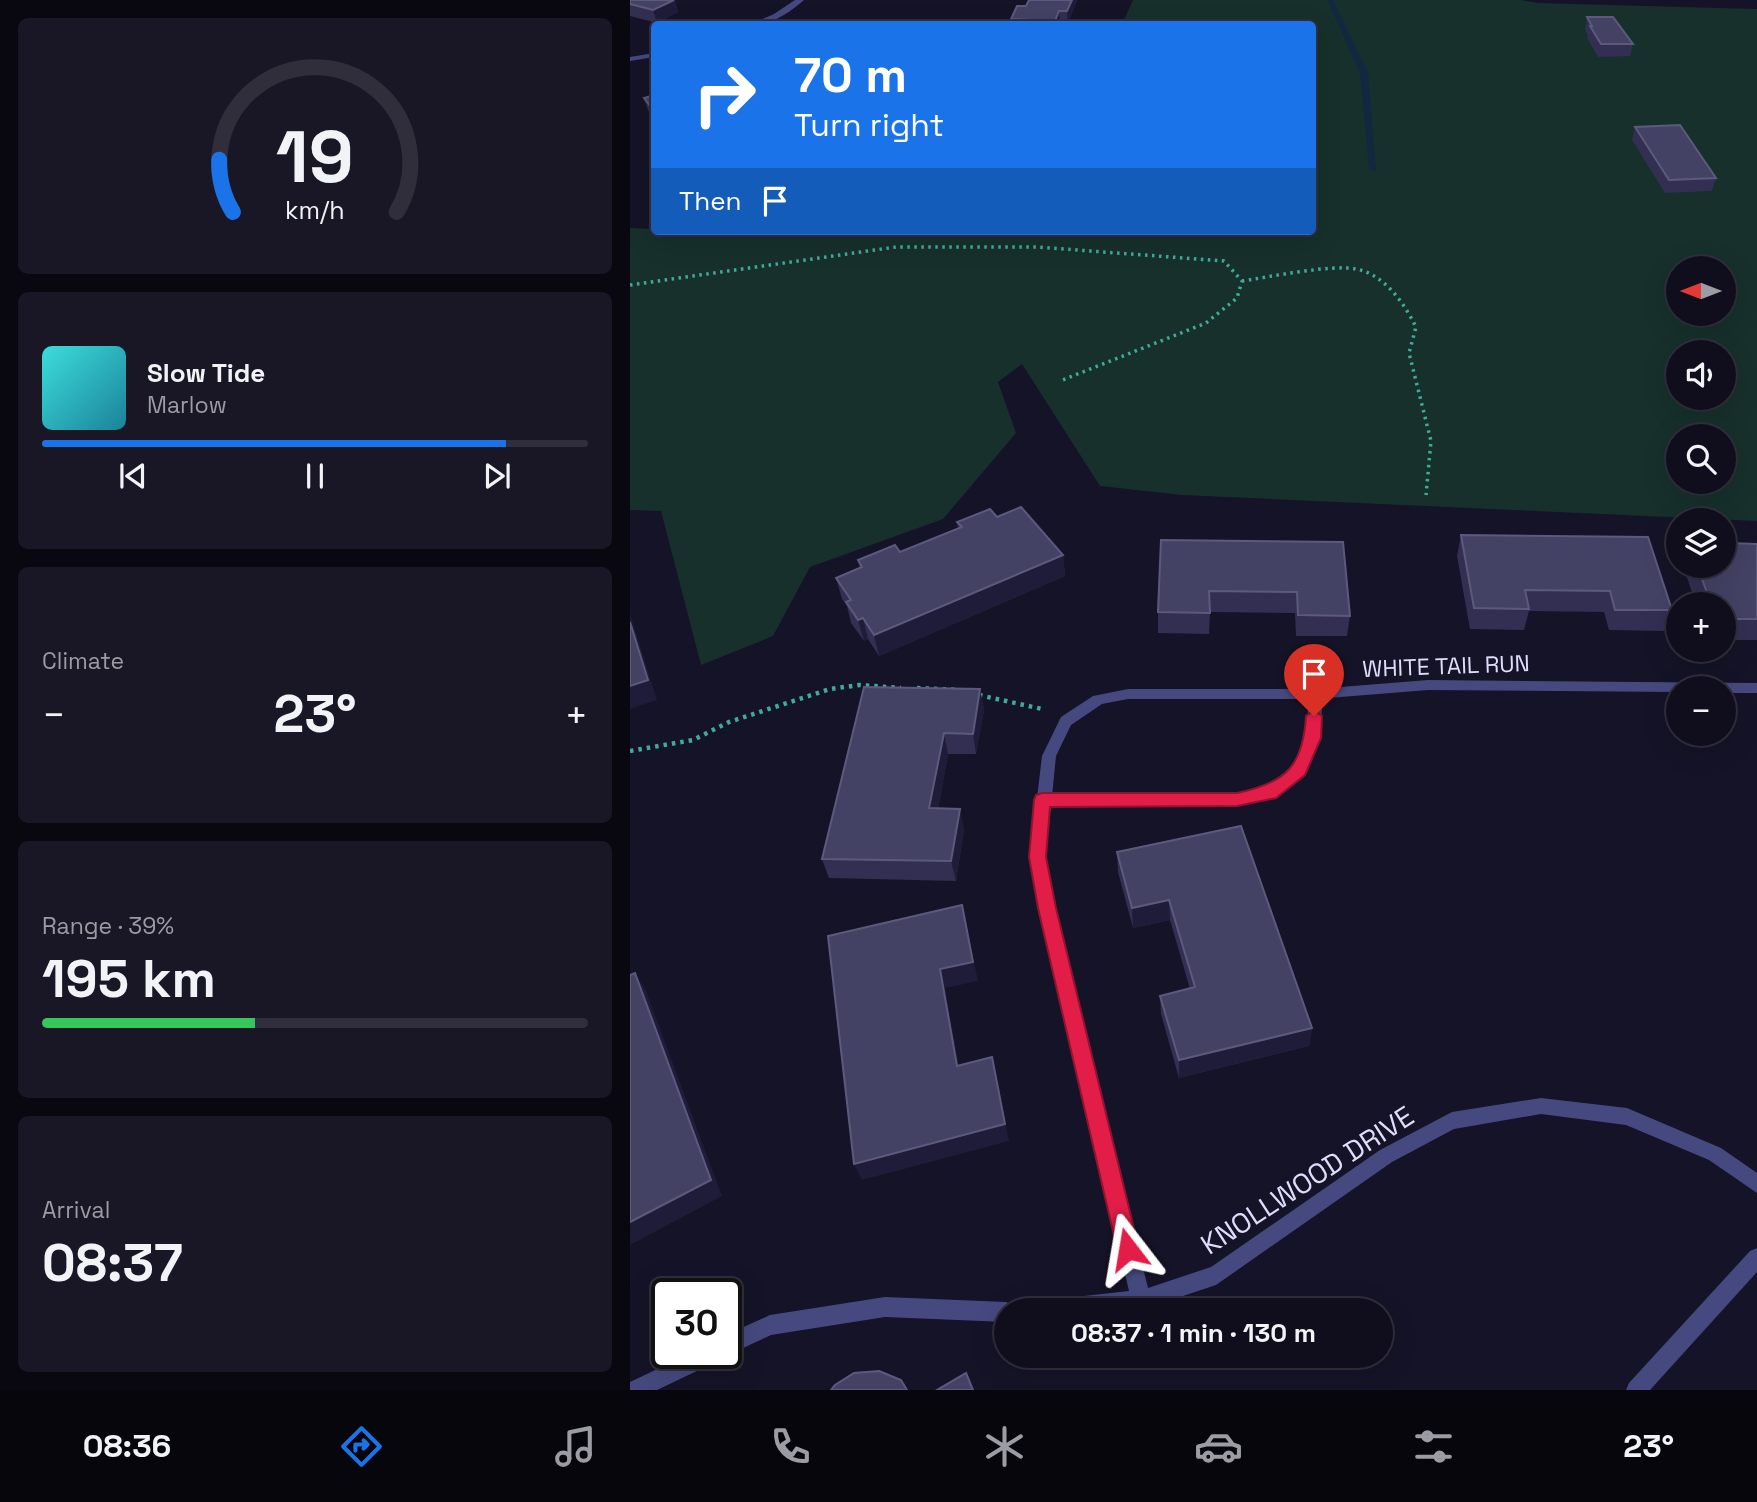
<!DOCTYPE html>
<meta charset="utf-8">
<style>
:root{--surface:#100e1d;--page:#191726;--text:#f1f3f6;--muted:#9c9ca4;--line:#302e3b;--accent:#1a73e8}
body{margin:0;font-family:"Space Grotesk",sans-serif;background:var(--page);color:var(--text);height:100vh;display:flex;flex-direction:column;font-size:26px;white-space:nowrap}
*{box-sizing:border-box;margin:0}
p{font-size:23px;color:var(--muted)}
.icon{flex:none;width:38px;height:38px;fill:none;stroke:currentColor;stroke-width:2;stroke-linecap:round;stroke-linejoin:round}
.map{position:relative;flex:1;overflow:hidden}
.side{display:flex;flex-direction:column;gap:18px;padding:18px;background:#090810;width:630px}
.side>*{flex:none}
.hud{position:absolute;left:21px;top:21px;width:665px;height:214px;border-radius:7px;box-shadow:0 7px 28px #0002,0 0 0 2px var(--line);background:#1a73e8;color:#fff;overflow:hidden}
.needle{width:46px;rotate:270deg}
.controls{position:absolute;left:1036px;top:256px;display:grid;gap:14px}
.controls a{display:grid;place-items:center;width:70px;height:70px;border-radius:50%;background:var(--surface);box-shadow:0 7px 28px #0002,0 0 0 2px var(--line);font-size:35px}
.speed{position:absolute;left:21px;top:1278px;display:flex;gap:14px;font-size:35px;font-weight:700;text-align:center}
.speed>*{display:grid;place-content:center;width:91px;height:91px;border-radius:50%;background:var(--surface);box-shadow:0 7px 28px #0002,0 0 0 2px var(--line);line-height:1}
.speed .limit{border:4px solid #111;border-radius:10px;background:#fff;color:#111}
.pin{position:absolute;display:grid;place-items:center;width:60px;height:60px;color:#fff;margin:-72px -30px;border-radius:50% 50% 50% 0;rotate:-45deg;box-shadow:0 0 7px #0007}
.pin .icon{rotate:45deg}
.me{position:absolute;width:77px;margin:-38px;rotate:346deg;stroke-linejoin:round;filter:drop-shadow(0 0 5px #0008)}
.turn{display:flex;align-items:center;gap:24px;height:147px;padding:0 28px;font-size:32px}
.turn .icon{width:91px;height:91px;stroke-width:2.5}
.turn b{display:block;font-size:49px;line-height:60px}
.then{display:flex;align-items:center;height:66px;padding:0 28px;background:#0003;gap:14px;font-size:26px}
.big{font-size:52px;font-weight:800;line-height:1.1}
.side .card{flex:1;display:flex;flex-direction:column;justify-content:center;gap:10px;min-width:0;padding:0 24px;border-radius:10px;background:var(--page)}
.side .dial{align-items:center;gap:0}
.dial svg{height:182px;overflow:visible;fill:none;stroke:var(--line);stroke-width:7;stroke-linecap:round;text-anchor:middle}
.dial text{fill:var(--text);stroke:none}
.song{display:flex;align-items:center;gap:21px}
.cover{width:84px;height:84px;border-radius:10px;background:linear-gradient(135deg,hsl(180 70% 55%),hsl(190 70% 35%))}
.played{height:7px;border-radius:4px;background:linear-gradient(90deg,var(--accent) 85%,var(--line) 85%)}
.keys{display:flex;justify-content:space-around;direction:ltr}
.heat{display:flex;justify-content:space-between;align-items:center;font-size:38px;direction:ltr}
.charge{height:10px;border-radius:5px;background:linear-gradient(90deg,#34c759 39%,var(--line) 0)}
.trip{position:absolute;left:364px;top:1298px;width:399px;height:70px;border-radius:35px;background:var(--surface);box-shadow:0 7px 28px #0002,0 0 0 2px var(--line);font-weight:800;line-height:70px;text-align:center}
.dock{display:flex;height:112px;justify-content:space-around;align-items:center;background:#06060c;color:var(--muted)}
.dock .icon{width:49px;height:49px}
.dock .active{color:var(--accent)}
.dock b{font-size:32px;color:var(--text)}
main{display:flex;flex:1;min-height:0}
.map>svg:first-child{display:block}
</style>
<main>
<section class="side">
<div class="card dial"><svg viewBox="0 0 100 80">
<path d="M14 69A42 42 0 1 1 86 69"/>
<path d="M14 69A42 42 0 0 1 8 46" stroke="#1a73e8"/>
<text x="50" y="56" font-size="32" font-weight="700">19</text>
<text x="50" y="72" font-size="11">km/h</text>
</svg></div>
<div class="card">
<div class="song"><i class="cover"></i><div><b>Slow Tide</b><p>Marlow</p></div></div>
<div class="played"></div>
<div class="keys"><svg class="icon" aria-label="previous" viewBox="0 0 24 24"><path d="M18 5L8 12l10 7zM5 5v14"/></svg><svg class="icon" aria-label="pause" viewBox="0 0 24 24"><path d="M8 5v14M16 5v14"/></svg><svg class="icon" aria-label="next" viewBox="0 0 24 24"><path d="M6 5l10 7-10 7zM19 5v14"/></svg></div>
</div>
<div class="card"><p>Climate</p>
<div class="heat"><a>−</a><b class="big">23°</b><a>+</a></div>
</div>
<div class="card"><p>Range · 39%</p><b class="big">195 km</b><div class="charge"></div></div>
<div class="card"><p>Arrival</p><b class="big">08:37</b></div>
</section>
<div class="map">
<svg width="1127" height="1390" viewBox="0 0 1127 1390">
<rect width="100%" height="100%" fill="#151327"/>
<path fill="#17302c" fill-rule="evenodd" d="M503 0H891L908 3 1127 9V521L552 495 470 486 392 364 368 382 386 433 313 519 180 567 143 636 71 665 31 511 0 510V228L24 229V231H682V24H492ZM1048 268H1094V313H1048ZM1048 352H1094V397H1048ZM1048 436H1094V481H1048Z"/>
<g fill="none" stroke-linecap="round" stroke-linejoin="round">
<polygon fill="#122841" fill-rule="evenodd" points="697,0 703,0 738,73 746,171 739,169 730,73"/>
<g stroke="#40ab99" stroke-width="3.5" stroke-dasharray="2.5 4.5" stroke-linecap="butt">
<path d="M612 281C639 277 702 264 726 269 754 274 774 303 786 327L779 353 801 441 796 495"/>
<polyline points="0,285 266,247 407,247 594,261 612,281 607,298 576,323 430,381"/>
</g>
<g stroke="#40ab99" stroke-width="4.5" stroke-dasharray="3.5 5" stroke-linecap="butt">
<polyline points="287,688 330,690"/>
<polyline points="349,695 412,709"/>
<polyline points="0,751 63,740 99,722 200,689 229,685 271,688"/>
</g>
<g fill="#45497f" fill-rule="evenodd">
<polygon points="686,689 693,694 690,738 677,770 645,797 607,806 412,806 407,804 405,800 407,796 412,794 607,794 636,788 664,766 676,738 679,694"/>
<polygon points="1127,1248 1127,1272 1020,1390 996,1390 999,1383 1120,1251"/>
</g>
<g fill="#45497f" fill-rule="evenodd">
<path d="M165 0H174C159 13 141 26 121 24L144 14Z"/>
<polygon points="24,53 24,57 0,61 0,57"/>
<polygon points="798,680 1127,683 1127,693 1094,693 1094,688 1048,688 1048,692 798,690 686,699 498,699 472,704 441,725 426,756 416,857 425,908 518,1288 581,1267 750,1150 822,1112 911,1098 997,1108 1091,1148 1127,1173 1127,1193 1079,1160 996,1125 911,1114 824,1129 762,1162 586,1285 511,1310 399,1311 402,1304 409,1301 499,1291 409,908 400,857 412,756 431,717 463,696 498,689 686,689"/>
<polygon points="255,1297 376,1302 383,1305 385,1311 376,1311 376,1322 255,1317 141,1335 96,1356 92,1355 90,1360 27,1390 0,1390 0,1382 61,1353 96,1353 96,1335 140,1315"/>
</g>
</g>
<g fill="#322f52">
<polygon points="0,0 45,1 48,12 27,23 0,16"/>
<polygon points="399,0 446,0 447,1 438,23 430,23 429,24 381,24 381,19 396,6"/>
<polygon points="957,17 1003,44 1000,56 968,57 957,38 958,36 955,29"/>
<polygon points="24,95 24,119 18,110 14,98"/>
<polygon points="1005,127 1086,178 1082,191 1035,193 1002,140"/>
<polygon points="367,517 433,555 435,576 249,656 238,639 234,641 221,623 217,606 212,599 206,578 230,569 228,560 270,552 328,529 327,522"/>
<polygon points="831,535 1042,610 1034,631 979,630 974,612 899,611 894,630 840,629 827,556"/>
<polygon points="531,540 713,542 720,616 717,636 666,636 665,613 580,612 579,634 528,633 528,612"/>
<polygon points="1098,543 1127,544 1127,640 1094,640 1094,604 1066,604 1053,566 1053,565 1094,565"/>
<polygon points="350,689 354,710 346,754 318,754 308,809 334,829 326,881 199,878 192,859"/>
<polygon points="487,852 682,1028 679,1046 549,1078 531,1014 530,996 560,989 540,920 503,928 488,872"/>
</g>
<g fill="#1f1c39">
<polygon points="30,0 47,0 45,1 48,12 27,23 23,10"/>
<polygon points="442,0 446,0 447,1 438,23 437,11"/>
<polygon points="429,11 430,23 429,24 425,24 425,21"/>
<polygon points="433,555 435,576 249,656 244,635"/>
<polygon points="0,614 27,700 0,709"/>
<polygon points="233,618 238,639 234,641 228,620"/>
<polygon points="350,689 354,710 346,754 343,734"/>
<polygon points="314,733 318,754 304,829 299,808"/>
<polygon points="330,809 334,829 326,881 321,861"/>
<polygon points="539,900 540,920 503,928 502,908"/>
<polygon points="332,905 348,981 315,988 332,1084 327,1066 310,969"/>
<polygon points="5,973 16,991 92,1196 0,1245"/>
<polygon points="682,1028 679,1046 549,1078 549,1060"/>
<polygon points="362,1057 379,1141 232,1180 224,1164"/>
</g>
<g fill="#444264" stroke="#5c5a7c" stroke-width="2">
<polygon points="0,0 44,0 23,10 0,4"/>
<polygon points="399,0 442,0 437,11 429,11 425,21 381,19 387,6 396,6"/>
<polygon points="957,17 983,17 1003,44 971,44 960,26 962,26"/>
<polygon points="24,95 24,111 14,98"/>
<polygon points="1050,125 1086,178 1039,180 1005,127"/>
<polygon points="391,507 433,555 244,635 233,618 228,620 216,602 221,600 206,578 232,567 228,560 265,545 270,552 332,527 327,522 360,509 367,517"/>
<polygon points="831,535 1018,537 1042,610 985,610 980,591 895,590 899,609 844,608"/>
<polygon points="531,540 713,542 720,616 668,615 667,592 579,591 580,613 528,612"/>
<polygon points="1098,543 1127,544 1127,619 1094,619 1094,604 1081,604 1067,565 1094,565 1094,546 1099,546"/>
<polygon points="0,622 18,680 0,686"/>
<polygon points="234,687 350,689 343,734 314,733 299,808 330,809 321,861 192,859"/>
<polygon points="611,826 682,1028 549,1060 530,996 565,987 539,900 502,908 487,852"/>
<polygon points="332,905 343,962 310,969 327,1066 362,1057 375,1124 224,1164 198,936"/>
<polygon points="5,973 81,1180 0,1222 0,975"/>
<polygon points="249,1371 271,1380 277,1390 201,1390 205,1385 224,1373"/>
<polygon points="336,1373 343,1390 307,1390"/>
</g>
<path fill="#e11d48" stroke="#92132f" stroke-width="2" d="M684 710 692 716 691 738 675 775 646 798 607 806 420 807 416 857 426 908 509 1249 506 1257 498 1260 491 1257 487 1249 408 908 399 857 404 800 406 795 412 793H607C656 783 673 766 676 716Z"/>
<g text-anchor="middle" stroke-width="7" stroke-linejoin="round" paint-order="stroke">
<g font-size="23" fill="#deddfb" stroke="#151327">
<text transform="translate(816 666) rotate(-2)" y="8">WHITE TAIL RUN</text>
</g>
<g font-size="28" fill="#deddfb" stroke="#151327">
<text transform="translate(677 1180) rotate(-33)" y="10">KNOLLWOOD DRIVE</text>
</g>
</g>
</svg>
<div class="controls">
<a><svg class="needle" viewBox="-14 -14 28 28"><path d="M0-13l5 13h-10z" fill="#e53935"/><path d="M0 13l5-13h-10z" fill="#9c9ca4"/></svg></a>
<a><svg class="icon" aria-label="sound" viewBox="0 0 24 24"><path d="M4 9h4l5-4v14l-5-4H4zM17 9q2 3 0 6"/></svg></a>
<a><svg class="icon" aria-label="search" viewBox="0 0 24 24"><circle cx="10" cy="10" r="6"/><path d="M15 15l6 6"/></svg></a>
<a><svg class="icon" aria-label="layers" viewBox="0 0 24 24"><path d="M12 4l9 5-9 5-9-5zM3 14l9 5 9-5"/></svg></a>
<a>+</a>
<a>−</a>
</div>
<div class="speed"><div class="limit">30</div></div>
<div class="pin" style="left:684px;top:716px;background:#d93025"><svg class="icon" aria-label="arrive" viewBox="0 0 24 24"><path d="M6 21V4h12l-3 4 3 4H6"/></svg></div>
<svg class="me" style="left:498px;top:1249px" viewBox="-20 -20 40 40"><path d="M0-17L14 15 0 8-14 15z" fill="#e11d48" stroke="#fff" stroke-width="4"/></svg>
<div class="trip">08:37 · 1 min · 130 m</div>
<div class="hud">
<div class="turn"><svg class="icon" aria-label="right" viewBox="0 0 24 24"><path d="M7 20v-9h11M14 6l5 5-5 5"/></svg><div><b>70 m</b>Turn right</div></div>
<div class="then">Then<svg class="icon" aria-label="arrive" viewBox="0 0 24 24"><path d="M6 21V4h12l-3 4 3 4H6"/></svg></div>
</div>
</div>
</main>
<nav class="dock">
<b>08:36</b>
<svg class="icon active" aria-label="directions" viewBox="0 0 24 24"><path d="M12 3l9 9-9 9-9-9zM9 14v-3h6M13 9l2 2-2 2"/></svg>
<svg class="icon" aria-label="music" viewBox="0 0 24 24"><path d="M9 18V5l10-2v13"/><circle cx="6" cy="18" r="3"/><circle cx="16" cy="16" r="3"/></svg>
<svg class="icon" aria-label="phone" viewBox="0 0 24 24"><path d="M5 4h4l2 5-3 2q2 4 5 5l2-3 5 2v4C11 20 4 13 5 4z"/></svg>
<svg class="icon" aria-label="climate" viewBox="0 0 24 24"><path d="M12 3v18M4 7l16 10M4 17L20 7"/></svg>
<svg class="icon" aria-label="car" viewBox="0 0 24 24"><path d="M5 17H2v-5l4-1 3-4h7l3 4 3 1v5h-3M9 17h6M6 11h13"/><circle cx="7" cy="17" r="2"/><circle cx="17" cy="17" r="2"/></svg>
<svg class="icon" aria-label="filters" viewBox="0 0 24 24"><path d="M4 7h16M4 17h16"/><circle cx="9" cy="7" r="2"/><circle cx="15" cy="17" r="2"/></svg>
<b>23°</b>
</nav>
